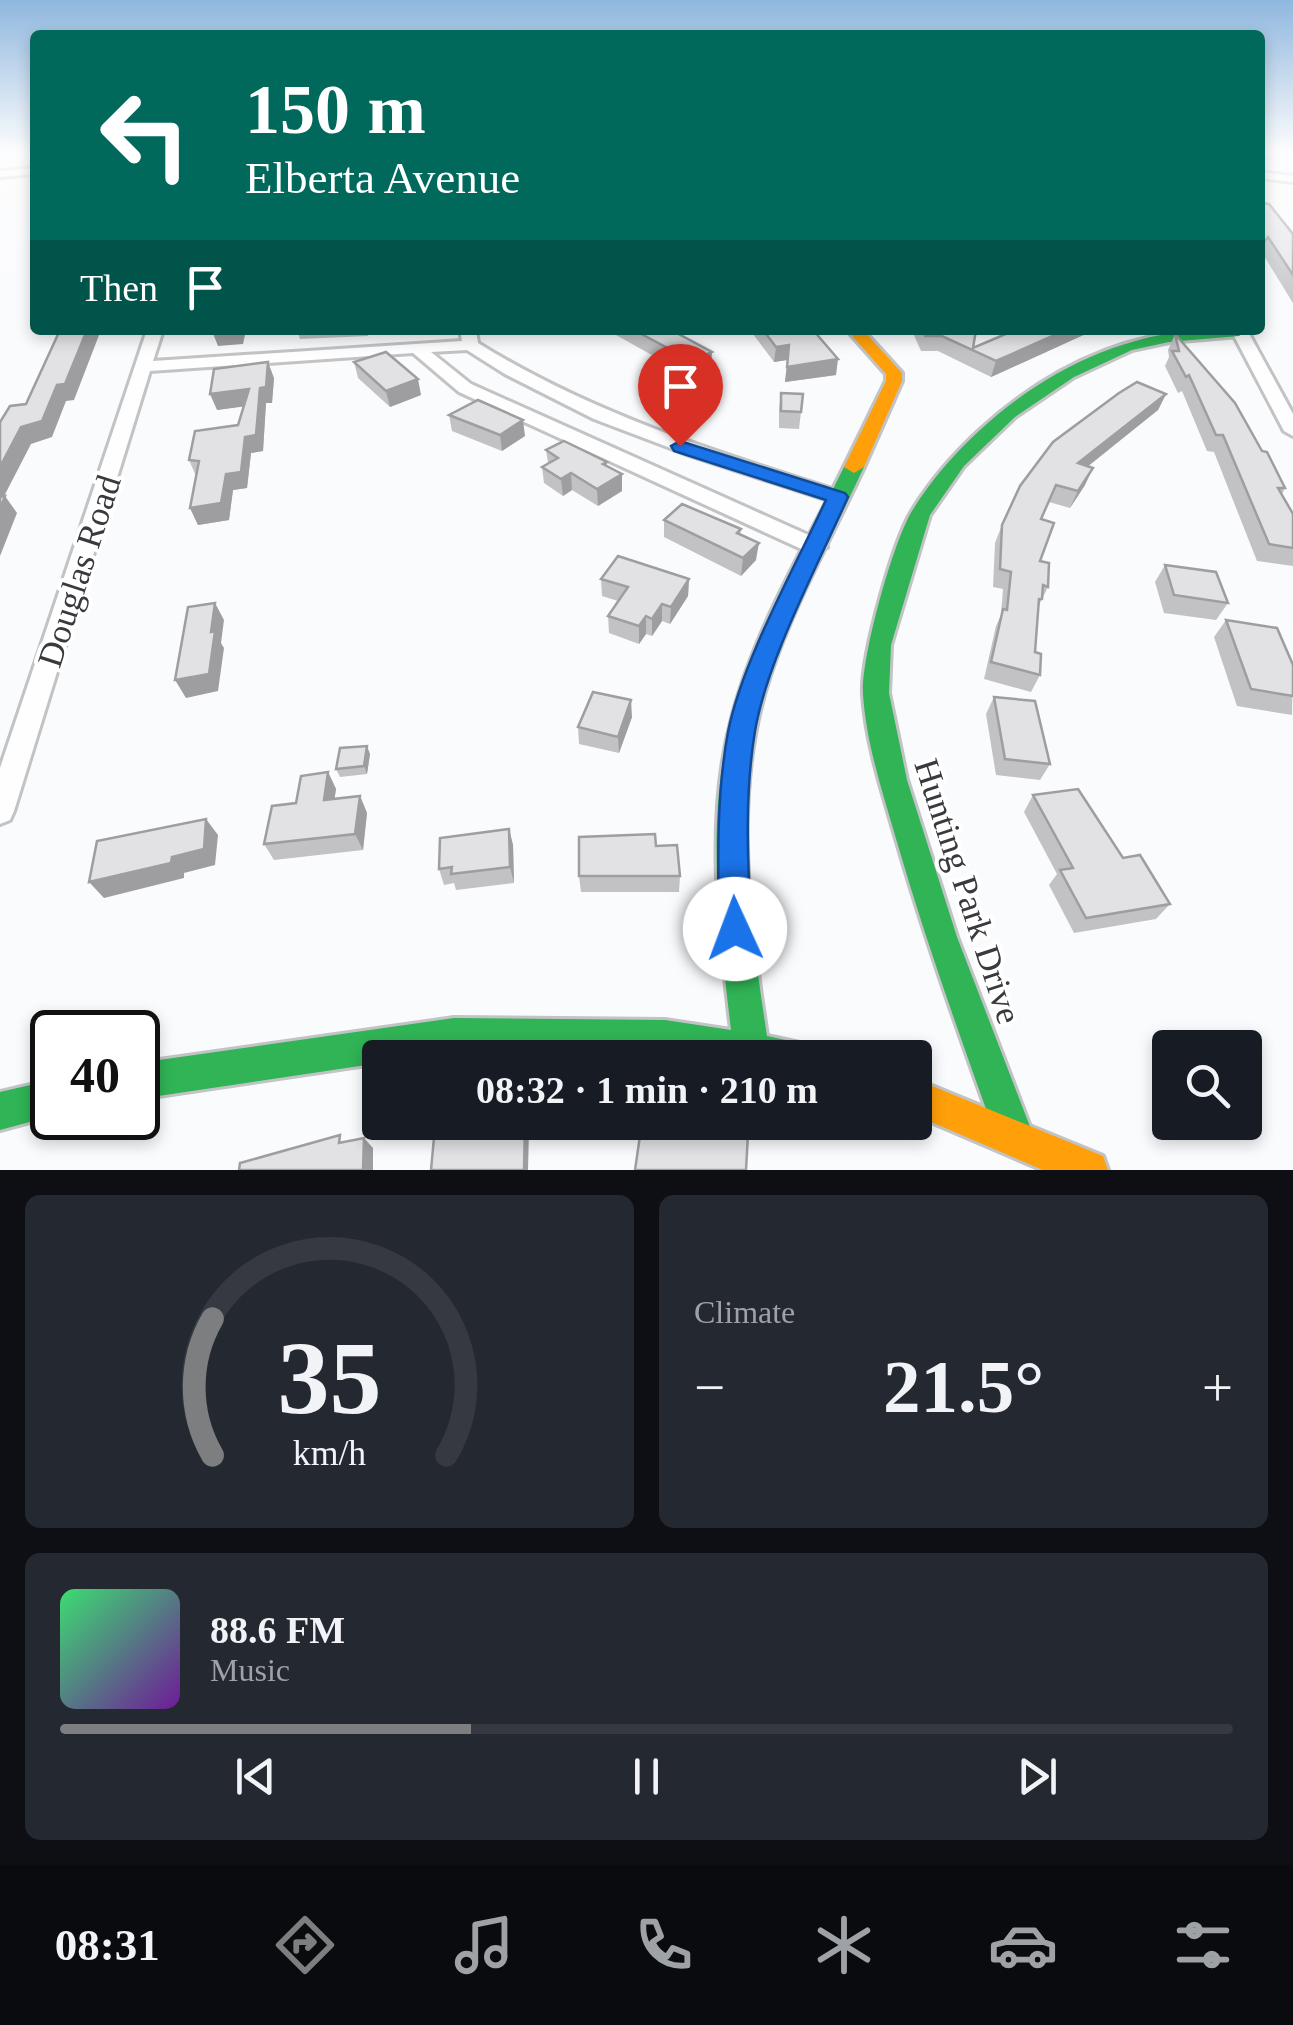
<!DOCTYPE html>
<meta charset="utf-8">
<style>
:root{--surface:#171b24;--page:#242831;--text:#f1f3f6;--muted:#9ea1a6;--line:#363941;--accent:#7c7e80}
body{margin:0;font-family:"Times New Roman",serif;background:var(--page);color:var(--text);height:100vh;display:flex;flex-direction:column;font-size:38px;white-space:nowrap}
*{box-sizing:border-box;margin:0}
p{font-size:32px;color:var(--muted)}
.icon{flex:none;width:55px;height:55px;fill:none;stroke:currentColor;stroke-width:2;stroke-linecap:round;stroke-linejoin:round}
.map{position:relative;height:1170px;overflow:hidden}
.details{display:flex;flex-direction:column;gap:25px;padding:25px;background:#0d0f14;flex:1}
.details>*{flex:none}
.hud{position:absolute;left:30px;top:30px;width:1235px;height:305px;border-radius:10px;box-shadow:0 5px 15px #0003;background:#00695c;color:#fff;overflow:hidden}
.buttons{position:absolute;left:1152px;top:1030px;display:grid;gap:20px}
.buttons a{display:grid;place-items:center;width:110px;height:110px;border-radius:10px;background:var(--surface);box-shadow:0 5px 15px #0003;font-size:50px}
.speed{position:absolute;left:30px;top:1010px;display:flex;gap:20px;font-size:50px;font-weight:700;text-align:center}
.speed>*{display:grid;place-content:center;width:130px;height:130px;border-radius:50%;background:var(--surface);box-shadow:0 5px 15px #0003;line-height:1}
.speed .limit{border:5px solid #111;border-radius:15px;background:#fff;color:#111}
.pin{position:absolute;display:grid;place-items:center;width:85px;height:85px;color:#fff;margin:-102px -42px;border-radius:50% 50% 50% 0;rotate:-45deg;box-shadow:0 0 10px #0007}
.pin .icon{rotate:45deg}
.me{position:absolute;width:110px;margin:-55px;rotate:358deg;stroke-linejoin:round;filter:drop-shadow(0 0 8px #0008)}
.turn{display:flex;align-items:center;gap:35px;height:210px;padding:0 50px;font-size:45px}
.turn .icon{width:130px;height:130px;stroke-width:2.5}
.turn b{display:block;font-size:70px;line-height:85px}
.then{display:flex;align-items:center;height:95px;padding:0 50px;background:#0003;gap:20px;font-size:38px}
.big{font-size:75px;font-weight:700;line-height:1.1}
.details .tile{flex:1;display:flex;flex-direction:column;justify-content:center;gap:15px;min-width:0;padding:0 35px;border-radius:15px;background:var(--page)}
.details .dial{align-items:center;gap:0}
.dial svg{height:260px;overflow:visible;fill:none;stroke:var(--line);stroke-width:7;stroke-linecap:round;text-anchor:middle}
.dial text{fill:var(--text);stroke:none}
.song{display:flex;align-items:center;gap:30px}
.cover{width:120px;height:120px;border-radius:15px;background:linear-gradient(135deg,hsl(140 70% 55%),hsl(280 70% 35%))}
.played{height:10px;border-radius:5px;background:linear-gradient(90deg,var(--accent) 35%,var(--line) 35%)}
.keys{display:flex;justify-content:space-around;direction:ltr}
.heat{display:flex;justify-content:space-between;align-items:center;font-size:55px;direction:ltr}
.details .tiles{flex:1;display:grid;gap:25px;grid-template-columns:1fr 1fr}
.tile:last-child{grid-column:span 2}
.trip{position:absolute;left:362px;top:1040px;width:570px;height:100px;border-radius:10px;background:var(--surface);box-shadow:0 5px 15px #0003;font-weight:700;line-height:100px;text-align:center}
.tab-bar{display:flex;height:160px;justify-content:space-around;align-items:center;background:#090b0e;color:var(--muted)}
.tab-bar .icon{width:70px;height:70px}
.tab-bar .current{color:var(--accent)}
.tab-bar b{font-size:45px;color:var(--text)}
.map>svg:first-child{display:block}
</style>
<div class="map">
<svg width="1293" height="1170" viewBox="0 0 1293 1170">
<rect width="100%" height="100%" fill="#fafbfd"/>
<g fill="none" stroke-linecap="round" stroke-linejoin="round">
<defs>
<g id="street">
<polygon points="35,168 35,174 0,177 0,171"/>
<polygon points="1260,172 1293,176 1293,182 1260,178"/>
<path d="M147 330H163L153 361 462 341 460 330H476L478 343C592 414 718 453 845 493L848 497 838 503 831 501 689 455 594 419 505 374 467 350 431 352 471 384 824 542 827 547 816 554 808 552 459 392 413 353 150 371 14 811 10 820 0 824V768Z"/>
<polygon points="1231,330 1247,330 1293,414 1293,436 1284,431"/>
</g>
<g id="fast">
<path d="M1196 330 1247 331 1239 336 1169 342 1132 350 1074 377 1015 417 964 466 930 515 891 645 889 693 907 780 957 937 1034 1137 1028 1150 1015 1156 1002 1150 996 1137C961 1039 926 942 897 842 883 794 866 743 863 694 861 657 893 542 912 511 931 480 954 454 980 430 1041 374 1114 337 1196 330Z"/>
<path d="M854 461 864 467C832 536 794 603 770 675 731 791 749 917 767 1036L809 1045 814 1058 454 1052 380 1058V1063L138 1099V1063L454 1018 665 1020 731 1030C719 928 705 819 732 718 755 629 804 549 844 467Z"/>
<polygon points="52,1080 52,1116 0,1130 0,1092"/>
</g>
<g id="slow">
<polygon points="847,330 863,330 902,373 902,381 864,467 854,473 844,467 886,381 886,374"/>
<polygon points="915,1079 1103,1156 1108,1170 1043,1170 915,1115"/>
</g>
</defs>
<use href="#street" stroke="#c2c3c5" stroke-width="6"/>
<use href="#fast" stroke="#c2c3c5" stroke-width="6"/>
<use href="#slow" stroke="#c2c3c5" stroke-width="6"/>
<use href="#street" fill="#fefeff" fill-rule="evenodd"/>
<use href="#fast" fill="#30b455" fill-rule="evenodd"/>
<use href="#slow" fill="#ff9f0a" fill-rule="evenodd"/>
</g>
<g fill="#c2c2c4">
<polygon points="1260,154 1274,154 1271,161 1260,159"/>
<polygon points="1260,203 1293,234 1293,303 1261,251 1260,252"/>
<polygon points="297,330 368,330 368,336 300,339"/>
<polygon points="616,330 671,330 711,367 691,377 616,335"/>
<polygon points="750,330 813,330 836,375 785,382 787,360 774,362"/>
<polygon points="914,330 976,330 973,348 1015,330 1104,330 1094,334 1090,332 991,377 938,351 921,351 913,333"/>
<polygon points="1175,334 1262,451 1285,488 1282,494 1293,514 1293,566 1257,561 1214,452 1207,451 1182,391 1178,393 1165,366 1169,357 1168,350"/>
<polygon points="354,362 421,395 390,407 358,378"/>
<polygon points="274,378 272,403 266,403 263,451 251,453 247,488 233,490 229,520 198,525 190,508 196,476 189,460 238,425 244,406 217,410"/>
<polygon points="781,393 801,412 799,429 779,428 779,409"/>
<polygon points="1166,394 1158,410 1087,466 1085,485 1070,508 1049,502 1041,519 1040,561 1048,587 1038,607 1035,652 1040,675 1031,692 984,679 996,626 1001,615 1003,589 993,587 995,543 1002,525"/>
<polygon points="449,415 525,436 502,451 452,431"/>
<polygon points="546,450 607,462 607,466 622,474 622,491 598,506 572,490 563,496 544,483 542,467 548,463"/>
<polygon points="664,520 741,529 740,535 756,560 741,576 664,537"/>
<polygon points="1165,565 1228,603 1216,620 1164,613 1155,582"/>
<polygon points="601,579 689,579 688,596 670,624 662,621 652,636 646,634 639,644 609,633 608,616 618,601 602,596"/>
<polygon points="1226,620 1293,665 1292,715 1237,706 1214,637"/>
<polygon points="994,697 1050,764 1040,780 996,775 986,714"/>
<polygon points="632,717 619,753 579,744 578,727"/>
<polygon points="370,754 367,774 340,777 336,769"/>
<polygon points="328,772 336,789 334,799 360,796 367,813 363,850 274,860 264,844 296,803"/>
<polygon points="1033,795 1123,858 1170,904 1156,919 1074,933 1049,885 1057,874 1024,812"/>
<polygon points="509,829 513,845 514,883 456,890 454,883 444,885 439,869"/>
<polygon points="656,846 680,876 679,892 581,892 579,876"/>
</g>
<g fill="#9e9ea0">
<polygon points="87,330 101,330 74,400 66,401 52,437 31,444 0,504 0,467 21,427 57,385"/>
<polygon points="222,330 254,330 254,334 245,335 243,344 218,346 212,331"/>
<polygon points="1066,330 1090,330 1090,332 991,377 996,361"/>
<polygon points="789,345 787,360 774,362 776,347"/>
<polygon points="712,352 711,367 691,377 692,361"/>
<polygon points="838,359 836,375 785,382 787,367"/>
<polygon points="268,362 274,378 272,403 266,403 263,451 251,453 247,488 233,490 229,520 198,525 190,508 245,437"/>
<polygon points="418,379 421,395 390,407 386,391"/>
<polygon points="249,389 255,405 217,410 210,394"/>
<polygon points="1166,394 1158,410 1071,480 1078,463"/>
<polygon points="523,420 525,436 502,451 500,435"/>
<polygon points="1093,468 1085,485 1070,508 1078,491"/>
<polygon points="571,473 572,490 563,496 561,479"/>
<polygon points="622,474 622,491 598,506 597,489"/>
<polygon points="5,496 17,513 0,556 0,509"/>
<polygon points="759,543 756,560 741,576 743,558"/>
<polygon points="689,579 688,596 670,624 671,607"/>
<polygon points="215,603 224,620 221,643 224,648 218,691 186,698 175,680 211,632"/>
<polygon points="662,604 662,621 652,636 652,619"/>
<polygon points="646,616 646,634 639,644 639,626"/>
<polygon points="631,700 632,717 619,753 618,737"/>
<polygon points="367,746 370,754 367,774 364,766"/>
<polygon points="328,772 336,789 332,817 324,800"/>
<polygon points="360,796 367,813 363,850 355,834"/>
<polygon points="206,819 218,835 215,865 184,873 184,878 104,898 89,882 172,857"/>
<polygon points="509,829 513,845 514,883 510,867"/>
<polygon points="525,1122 529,1131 528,1170 524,1170"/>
<polygon points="364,1138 373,1148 373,1170 363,1170"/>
</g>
<g fill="#e2e1e4" stroke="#9e9ea0" stroke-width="2.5">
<polygon points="1260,203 1269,204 1293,234 1293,275 1268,237 1263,243 1260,238"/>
<polygon points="60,330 87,330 65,384 57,385 42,421 21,427 0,467 0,422 10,406 26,404"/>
<polygon points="634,330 671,330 712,352 692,361"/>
<polygon points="763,330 813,330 838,359 787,367 789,345 776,347"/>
<polygon points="923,330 976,330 973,348 1015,330 1066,330 996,361 942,336 925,336"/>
<polygon points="1175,334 1235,403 1262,451 1267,452 1285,488 1278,488 1293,514 1293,548 1269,544 1223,435 1216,435 1189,375 1186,377 1172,351 1179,351"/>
<polygon points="386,352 418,379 386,391 354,362"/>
<polygon points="268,362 266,387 260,388 256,435 245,437 241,472 226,474 221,503 190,508 199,461 189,460 195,431 238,425 249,389 210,394 214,369"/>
<polygon points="1137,382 1166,394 1078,463 1093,468 1078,491 1056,485 1041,519 1054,523 1040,561 1049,563 1048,587 1043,585 1042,599 1039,599 1035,652 1041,654 1040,675 991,662 1003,609 1007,610 1011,572 1000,569 1002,525 1020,486 1053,442 1119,393"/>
<polygon points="781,393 803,394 801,412 781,411"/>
<polygon points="478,400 523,420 500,435 449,415"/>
<polygon points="564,441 607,462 603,464 622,474 597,489 571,473 561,479 542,467 558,458 546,450"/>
<polygon points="5,496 0,509 0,497"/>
<polygon points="682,504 741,529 737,533 759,543 743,558 664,520"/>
<polygon points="618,556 689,579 671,607 662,604 652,619 646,616 639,626 608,616 628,587 601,579"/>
<polygon points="1165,565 1216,572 1228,603 1174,595"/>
<polygon points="215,603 211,632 215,631 209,674 175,680 188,607"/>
<polygon points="1226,620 1277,628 1293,665 1293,696 1251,689"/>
<polygon points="593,692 631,700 618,737 578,727"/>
<polygon points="994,697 1035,701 1050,764 1005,759"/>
<polygon points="367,746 364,766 336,769 340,748"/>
<polygon points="328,772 324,800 360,796 355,834 264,844 272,806 296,803 301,776"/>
<polygon points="1078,789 1123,858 1140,855 1170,904 1086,918 1060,870 1073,868 1033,795"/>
<polygon points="206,819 204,849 172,857 171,863 89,882 97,841"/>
<polygon points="509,829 510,867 451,874 452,867 439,869 440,838"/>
<polygon points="655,834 656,846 677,845 680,876 579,876 579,837"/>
<polygon points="454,1122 525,1122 524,1170 431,1170 435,1127 453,1126"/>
<polygon points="642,1122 687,1122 748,1134 746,1170 635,1170"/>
<polygon points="340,1135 339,1143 364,1138 363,1170 239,1170 240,1163"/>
</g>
<linearGradient id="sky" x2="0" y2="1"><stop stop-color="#8fb7de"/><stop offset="0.48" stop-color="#fdfdfe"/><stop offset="1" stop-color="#fdfdfe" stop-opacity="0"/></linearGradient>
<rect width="1293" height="318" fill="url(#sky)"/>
<path fill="#1a73e8" stroke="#114b97" stroke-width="2.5" d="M680 441 845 493 848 497C818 565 767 660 755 731 744 797 748 863 751 929L746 941 735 945 723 941 719 929C718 863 716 797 728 732 742 661 795 567 826 500L674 451 671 446Z"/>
<g text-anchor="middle" stroke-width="8" stroke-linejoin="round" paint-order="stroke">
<g font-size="35" fill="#383a3d" stroke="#fff">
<text transform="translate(79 571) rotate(-72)" y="12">Douglas Road</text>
<text transform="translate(968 891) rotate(72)" y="12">Hunting Park Drive</text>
</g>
</g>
</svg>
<div class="buttons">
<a><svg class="icon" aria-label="search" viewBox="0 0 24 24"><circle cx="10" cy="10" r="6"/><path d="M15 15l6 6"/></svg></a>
</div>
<div class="speed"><div class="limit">40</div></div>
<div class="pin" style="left:680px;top:446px;background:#d93025"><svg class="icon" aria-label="arrive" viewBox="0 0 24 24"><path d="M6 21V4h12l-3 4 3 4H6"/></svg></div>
<svg class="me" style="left:735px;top:929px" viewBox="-20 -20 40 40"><circle r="19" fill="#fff"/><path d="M0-13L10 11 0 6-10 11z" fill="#1a73e8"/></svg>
<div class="trip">08:32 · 1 min · 210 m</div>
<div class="hud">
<div class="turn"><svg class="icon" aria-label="left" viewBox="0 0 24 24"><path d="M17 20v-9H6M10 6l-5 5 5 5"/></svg><div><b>150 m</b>Elberta Avenue</div></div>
<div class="then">Then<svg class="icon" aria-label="arrive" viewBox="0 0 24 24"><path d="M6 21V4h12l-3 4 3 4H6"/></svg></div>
</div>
</div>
<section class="details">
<div class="tiles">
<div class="tile dial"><svg viewBox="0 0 100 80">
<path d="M14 69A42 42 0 1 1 86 69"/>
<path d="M14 69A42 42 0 0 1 14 27" stroke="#7c7e80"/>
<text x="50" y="56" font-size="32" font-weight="700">35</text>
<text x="50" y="72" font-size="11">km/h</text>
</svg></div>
<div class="tile"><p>Climate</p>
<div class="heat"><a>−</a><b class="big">21.5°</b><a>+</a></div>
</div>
<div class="tile">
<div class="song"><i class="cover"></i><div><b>88.6 FM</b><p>Music</p></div></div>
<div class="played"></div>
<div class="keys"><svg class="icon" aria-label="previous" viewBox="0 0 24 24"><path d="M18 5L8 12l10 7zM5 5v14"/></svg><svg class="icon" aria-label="pause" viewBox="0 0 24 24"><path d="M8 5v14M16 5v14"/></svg><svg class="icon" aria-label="next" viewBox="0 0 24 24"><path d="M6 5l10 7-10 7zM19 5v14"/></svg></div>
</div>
</div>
</section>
<nav class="tab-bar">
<b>08:31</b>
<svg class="icon current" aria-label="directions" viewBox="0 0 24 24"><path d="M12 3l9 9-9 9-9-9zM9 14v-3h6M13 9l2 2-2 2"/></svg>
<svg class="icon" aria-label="music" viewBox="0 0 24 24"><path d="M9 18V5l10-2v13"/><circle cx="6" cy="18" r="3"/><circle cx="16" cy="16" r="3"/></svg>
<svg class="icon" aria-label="phone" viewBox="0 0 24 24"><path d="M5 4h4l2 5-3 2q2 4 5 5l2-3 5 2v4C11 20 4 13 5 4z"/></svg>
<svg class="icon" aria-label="climate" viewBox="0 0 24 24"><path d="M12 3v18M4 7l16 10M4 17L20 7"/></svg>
<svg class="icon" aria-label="car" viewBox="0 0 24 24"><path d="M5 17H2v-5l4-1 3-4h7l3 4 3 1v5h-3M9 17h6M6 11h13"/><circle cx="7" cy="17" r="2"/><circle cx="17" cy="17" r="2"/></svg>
<svg class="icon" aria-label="filters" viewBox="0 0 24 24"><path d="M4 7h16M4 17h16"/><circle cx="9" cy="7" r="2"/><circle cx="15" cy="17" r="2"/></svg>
</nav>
